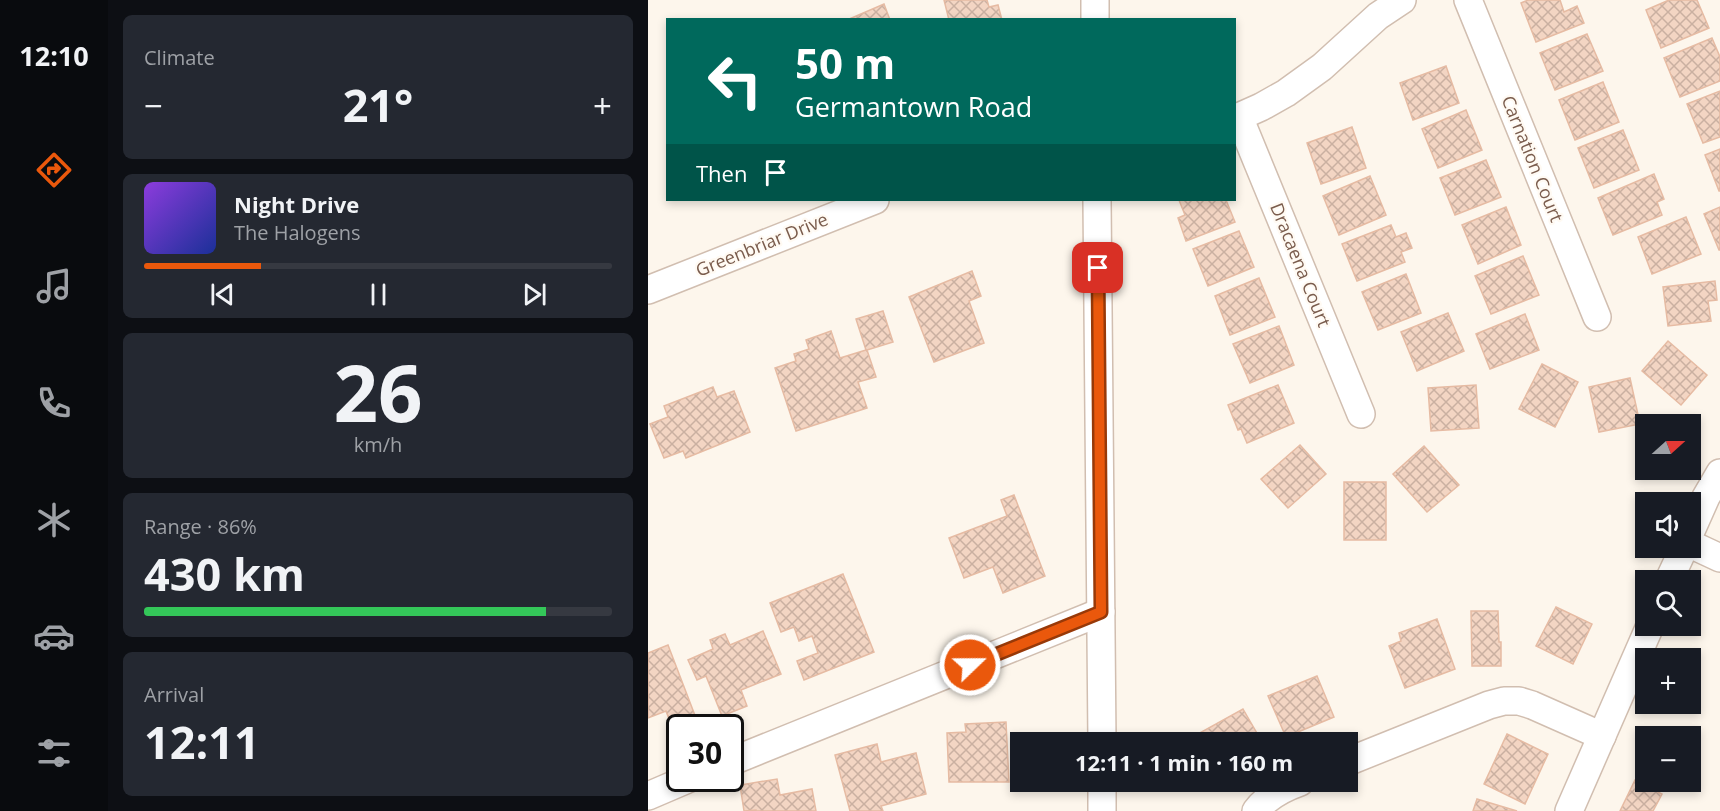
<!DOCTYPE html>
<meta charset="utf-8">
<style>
:root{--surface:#171b24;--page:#242831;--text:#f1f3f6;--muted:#9ea1a6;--line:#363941;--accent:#ea580c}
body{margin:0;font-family:"Open Sans",sans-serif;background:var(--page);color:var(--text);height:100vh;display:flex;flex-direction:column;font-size:22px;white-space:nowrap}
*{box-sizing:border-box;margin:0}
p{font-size:20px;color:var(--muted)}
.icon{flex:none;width:33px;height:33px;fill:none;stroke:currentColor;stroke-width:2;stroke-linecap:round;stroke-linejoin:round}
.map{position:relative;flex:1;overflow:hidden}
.sheet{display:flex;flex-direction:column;gap:15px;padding:15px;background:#0d0f14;width:540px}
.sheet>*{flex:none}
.top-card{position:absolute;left:18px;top:18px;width:570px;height:183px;border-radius:0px;box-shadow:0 3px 9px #0003;background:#00695c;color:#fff;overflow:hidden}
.needle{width:39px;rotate:69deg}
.fabs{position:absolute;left:987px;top:414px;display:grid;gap:12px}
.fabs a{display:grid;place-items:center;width:66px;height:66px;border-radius:0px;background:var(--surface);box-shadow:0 3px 9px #0003;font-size:30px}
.speed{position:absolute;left:18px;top:714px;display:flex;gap:12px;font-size:30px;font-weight:700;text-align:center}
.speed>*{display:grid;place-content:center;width:78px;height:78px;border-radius:50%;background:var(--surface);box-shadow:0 3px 9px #0003;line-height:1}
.speed .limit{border:3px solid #111;border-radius:9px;background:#fff;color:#111}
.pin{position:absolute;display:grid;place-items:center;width:51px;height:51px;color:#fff;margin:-26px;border-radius:12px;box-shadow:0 3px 9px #0006}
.me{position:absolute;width:66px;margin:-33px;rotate:68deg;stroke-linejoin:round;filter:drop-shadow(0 0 4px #0008)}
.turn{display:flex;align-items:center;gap:21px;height:126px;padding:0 30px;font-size:27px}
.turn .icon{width:78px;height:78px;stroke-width:2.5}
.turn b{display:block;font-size:42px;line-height:51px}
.then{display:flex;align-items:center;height:57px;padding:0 30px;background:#0003;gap:12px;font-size:22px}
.big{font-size:45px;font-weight:700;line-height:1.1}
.sheet .widget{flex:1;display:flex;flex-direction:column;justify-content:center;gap:9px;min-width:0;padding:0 21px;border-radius:9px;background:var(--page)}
.sheet .dial{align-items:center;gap:0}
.dial b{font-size:78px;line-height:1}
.song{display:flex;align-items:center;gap:18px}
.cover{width:72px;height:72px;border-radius:9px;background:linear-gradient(135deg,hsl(270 70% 55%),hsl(230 70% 35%))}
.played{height:6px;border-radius:3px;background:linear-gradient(90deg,var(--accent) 25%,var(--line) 25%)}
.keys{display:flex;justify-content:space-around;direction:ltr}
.heat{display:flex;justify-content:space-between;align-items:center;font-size:33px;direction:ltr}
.charge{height:9px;border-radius:4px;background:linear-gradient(90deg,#34c759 86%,var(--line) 0)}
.trip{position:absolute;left:362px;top:732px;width:348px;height:60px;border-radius:0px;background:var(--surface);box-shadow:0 3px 9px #0003;font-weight:700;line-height:60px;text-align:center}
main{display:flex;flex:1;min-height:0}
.tab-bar{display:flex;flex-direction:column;width:108px;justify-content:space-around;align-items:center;background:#090b0e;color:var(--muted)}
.tab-bar .icon{width:42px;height:42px}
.tab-bar .current{color:var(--accent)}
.tab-bar b{font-size:27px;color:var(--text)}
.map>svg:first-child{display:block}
</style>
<main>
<nav class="tab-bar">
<b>12:10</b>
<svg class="icon current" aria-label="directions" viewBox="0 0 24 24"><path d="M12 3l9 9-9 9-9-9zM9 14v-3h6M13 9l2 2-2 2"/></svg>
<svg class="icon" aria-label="music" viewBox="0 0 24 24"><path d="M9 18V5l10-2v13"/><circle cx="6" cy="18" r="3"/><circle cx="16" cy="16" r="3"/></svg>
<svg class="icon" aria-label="phone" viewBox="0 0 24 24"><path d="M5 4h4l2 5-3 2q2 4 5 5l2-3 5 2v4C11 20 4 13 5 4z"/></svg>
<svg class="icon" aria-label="climate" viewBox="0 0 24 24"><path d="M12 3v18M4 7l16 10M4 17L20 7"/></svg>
<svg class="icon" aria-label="car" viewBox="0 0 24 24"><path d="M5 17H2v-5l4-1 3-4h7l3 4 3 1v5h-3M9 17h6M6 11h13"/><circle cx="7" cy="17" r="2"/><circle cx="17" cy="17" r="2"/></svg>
<svg class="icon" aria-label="filters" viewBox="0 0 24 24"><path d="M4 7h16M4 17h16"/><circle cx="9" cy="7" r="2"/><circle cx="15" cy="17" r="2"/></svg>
</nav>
<section class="sheet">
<div class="widget"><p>Climate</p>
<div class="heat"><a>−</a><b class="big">21°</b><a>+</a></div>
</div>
<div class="widget">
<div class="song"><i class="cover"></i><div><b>Night Drive</b><p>The Halogens</p></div></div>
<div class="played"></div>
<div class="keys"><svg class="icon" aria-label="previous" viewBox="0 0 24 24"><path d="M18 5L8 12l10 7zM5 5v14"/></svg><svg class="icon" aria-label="pause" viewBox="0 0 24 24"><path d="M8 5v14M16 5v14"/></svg><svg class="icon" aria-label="next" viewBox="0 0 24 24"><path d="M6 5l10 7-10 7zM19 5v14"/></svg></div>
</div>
<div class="widget dial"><b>26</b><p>km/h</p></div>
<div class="widget"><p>Range · 86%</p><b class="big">430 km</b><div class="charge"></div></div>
<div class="widget"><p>Arrival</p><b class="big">12:11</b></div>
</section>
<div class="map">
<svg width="1072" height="811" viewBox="0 0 1072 811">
<defs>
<pattern id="building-cross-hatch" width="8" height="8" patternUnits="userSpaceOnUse" patternTransform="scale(1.5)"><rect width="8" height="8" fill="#f3d5c3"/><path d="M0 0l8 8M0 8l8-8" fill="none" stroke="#cab0a1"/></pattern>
</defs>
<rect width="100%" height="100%" fill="#fdf6ec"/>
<g fill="url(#building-cross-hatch)" stroke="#e6bba3" stroke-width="1.5">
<polygon points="296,0 339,0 341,7 350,5 354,20 301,20"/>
<polygon points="880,0 912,0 916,12 929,6 936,23 888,42 873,3"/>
<polygon points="1021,0 1049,0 1061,28 1013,48 998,10"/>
<polygon points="236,4 242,20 199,20"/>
<polygon points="939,34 955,71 907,90 892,53"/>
<polygon points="1064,38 1072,57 1072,81 1032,97 1016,58"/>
<polygon points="798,66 811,103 765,120 752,83"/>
<polygon points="955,82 971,122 927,140 911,100"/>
<polygon points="1072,91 1072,137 1055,143 1039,104"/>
<polygon points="818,110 834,150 790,168 774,129"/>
<polygon points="704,127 718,168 673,184 659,143"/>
<polygon points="975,130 991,170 946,188 930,148"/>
<polygon points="1072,149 1072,191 1071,191 1057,155"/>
<polygon points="838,160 853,197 807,215 792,178"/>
<polygon points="1006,174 1016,199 1009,202 1014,215 965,235 950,198"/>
<polygon points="722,176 738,215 691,235 675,196"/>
<polygon points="531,200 578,200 587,222 538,241 530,218 537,215"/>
<polygon points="858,207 873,245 830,264 814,225"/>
<polygon points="1072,207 1072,250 1071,250 1056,214"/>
<polygon points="1038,217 1053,254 1004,274 990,237"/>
<polygon points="743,225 748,237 758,233 764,248 753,252 757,262 709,281 694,244"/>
<polygon points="591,231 606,267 560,286 545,249"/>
<polygon points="875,256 891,295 843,314 827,276"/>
<polygon points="324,271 333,296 321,301 336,343 286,362 261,297"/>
<polygon points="758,274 773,313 730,330 714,292"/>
<polygon points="611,278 627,317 582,335 567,296"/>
<polygon points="1067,281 1069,300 1060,301 1063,321 1020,326 1015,287"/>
<polygon points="235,311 245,342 219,350 228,377 210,382 219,408 148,431 127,368 148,361 146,354 161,349 158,340 183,331 192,358 218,350 208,319"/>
<polygon points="800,313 816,351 769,371 753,332"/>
<polygon points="877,314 891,350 842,369 828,334"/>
<polygon points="631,326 646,365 602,383 585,344"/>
<polygon points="1020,341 1059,375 1033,405 994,371"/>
<polygon points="894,364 930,382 907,427 871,409"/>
<polygon points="982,378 992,424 951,432 941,387"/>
<polygon points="630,385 646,423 599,443 593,429 590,430 580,405"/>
<polygon points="828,385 831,428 783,431 780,388"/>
<polygon points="65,387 69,397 86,391 102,432 38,458 35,451 16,458 2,424 20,417 16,406"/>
<polygon points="652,445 678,474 640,508 613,479"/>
<polygon points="776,446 811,485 779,512 745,474"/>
<rect x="696" y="482" width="42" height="58"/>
<polygon points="366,495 397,576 355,593 345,567 316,578 301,538 359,516 353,500"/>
<polygon points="195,574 226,652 156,680 149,661 170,653 164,636 151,641 146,627 133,632 122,603"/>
<polygon points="908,607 944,624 925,664 888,646"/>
<polygon points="823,611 850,611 851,642 853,642 853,666 824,666"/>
<polygon points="789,619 807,669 757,688 741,646 753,641 751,633"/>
<polygon points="115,631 133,674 93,690 99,706 74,716 58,676 49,680 40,660 65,649 62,640 77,634 82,645"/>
<polygon points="20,645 51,726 47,728 32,728 32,733 27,735 18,711 0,718 0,653"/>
<polygon points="669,676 686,717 638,737 620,696"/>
<polygon points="595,709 610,735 598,742 552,742 548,735"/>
<polygon points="358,722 361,782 301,782 299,733 318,732 317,724"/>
<polygon points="859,734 900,754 877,804 836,784"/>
<polygon points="229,744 233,762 268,753 278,794 233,806 235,811 202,811 187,755"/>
<polygon points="129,779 132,795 164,789 168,811 108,811 108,810 96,811 92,785"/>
<polygon points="987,780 1014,794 1005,811 972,811"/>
<polygon points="829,799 869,811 825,811"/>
</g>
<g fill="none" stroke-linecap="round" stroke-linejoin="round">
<defs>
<g id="minor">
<polyline points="447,0 447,20"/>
<polyline points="820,0 949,317"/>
<polyline points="591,117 713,414"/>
<polyline points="586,119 613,107 638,93 674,67 730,16 754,0"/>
<polyline points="449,200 454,742"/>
<polyline points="0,290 227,200"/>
<polyline points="1042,533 1058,497 1072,473"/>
<polyline points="1042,544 1072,558"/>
<polyline points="1021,580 1036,548"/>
<polyline points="82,762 453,612"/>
<polyline points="699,762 841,705 856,701 871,701 884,705 954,736"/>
<polyline points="454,782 454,811"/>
<polyline points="0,796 42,778"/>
<path d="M608 811C619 796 635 788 652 782"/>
<polyline points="921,811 1002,626"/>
</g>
</defs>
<use href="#minor" stroke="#d1beb0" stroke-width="30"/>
<use href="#minor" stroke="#fff" stroke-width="27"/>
</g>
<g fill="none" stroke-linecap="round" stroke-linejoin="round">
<defs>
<polyline id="route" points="322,665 453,612 450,268"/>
</defs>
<use href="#route" stroke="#983908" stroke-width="15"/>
<use href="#route" stroke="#ea580c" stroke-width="10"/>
</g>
<g text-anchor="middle" stroke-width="4.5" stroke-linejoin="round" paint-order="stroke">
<g font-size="18" fill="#7a5c4d" stroke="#fffaf3">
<text transform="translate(884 159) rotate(68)" y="6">Carnation Court</text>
<text transform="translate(114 245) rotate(-22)" y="6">Greenbriar Drive</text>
<text transform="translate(652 265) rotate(68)" y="6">Dracaena Court</text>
</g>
</g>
</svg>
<div class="fabs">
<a><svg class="needle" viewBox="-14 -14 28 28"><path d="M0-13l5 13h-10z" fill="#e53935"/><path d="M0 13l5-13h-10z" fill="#9ea1a6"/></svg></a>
<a><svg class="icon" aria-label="sound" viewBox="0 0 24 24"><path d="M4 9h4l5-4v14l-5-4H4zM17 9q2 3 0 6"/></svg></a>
<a><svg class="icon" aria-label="search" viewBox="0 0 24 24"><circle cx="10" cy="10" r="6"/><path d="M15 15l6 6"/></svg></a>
<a>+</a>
<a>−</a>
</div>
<div class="speed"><div class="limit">30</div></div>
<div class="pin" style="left:450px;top:268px;background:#d93025"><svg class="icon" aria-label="arrive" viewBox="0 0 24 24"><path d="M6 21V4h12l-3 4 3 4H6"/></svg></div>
<svg class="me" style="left:322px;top:665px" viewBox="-20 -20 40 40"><circle r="17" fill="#ea580c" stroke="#fff" stroke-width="3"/><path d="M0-11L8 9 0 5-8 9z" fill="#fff"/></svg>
<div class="trip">12:11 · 1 min · 160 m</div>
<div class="top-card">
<div class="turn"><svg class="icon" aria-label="left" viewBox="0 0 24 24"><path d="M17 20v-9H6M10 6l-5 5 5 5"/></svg><div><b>50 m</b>Germantown Road</div></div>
<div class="then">Then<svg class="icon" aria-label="arrive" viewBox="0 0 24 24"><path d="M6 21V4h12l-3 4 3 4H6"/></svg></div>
</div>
</div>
</main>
